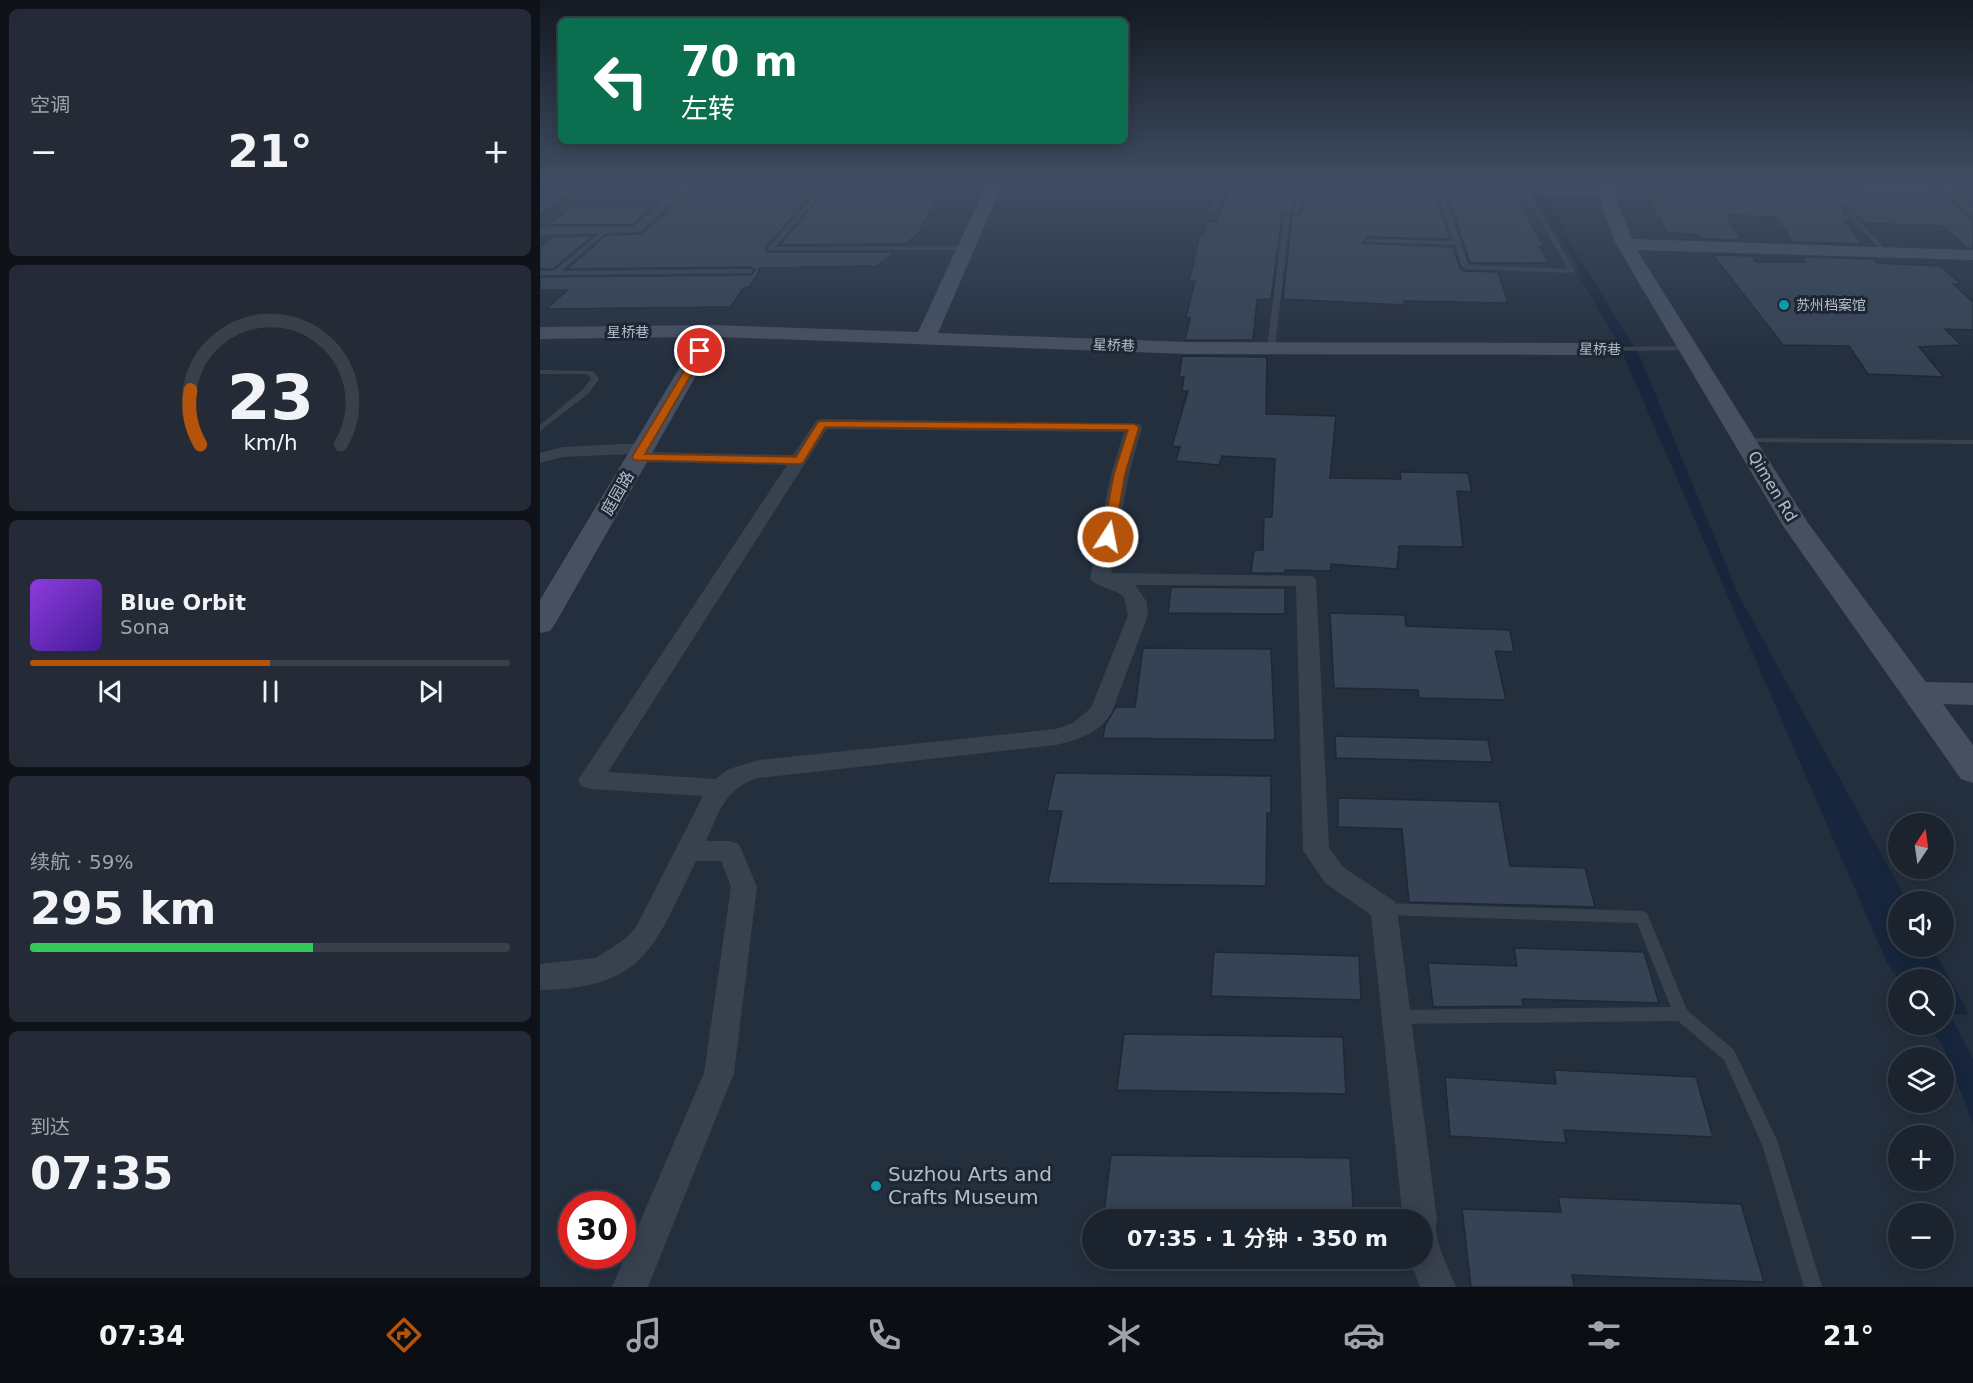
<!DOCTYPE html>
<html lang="zh">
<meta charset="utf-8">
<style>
:root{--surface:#1b232e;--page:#242b36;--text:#f1f3f6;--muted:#a0a4aa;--line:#39404a;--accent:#b45309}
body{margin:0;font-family:"DejaVu Sans","Noto Sans SC",sans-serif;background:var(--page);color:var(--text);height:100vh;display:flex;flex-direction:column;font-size:22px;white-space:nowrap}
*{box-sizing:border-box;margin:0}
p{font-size:20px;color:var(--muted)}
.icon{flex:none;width:33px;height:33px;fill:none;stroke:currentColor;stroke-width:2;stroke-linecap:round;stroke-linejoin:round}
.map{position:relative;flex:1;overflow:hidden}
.details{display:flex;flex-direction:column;gap:9px;padding:9px;background:#0f1319;width:540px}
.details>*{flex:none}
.top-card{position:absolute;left:18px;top:18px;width:570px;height:126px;border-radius:9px;box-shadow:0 3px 15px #0003,0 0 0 2px var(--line);background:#0b6e4f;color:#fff;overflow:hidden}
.needle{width:39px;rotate:13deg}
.tools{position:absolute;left:1348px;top:813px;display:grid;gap:12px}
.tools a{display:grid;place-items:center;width:66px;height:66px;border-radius:50%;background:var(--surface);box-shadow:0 3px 15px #0003,0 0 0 2px var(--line);font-size:30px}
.speed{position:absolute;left:18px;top:1191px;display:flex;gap:12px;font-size:30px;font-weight:700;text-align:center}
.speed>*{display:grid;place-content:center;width:78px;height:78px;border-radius:50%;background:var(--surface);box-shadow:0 3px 15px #0003,0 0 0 2px var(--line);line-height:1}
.speed .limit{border:9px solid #d22;background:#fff;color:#111}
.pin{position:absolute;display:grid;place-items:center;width:51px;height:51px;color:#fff;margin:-26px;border:3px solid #fff;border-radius:50%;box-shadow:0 2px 6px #0007}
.me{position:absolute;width:66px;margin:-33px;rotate:11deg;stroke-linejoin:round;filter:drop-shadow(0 0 4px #0008)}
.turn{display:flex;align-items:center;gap:21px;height:126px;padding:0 24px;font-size:27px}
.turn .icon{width:78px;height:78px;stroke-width:2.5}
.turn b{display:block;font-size:42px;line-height:51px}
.big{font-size:45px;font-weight:600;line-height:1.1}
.details .widget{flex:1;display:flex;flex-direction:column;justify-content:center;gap:9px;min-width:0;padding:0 21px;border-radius:9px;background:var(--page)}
.details .dial{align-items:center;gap:0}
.dial svg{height:156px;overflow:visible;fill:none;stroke:var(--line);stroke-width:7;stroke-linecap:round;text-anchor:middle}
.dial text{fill:var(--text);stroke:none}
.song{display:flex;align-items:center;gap:18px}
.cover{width:72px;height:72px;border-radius:9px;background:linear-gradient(135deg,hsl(270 70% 55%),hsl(260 70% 35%))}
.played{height:6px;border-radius:3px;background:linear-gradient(90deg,var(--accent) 50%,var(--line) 50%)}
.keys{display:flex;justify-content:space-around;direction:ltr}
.heat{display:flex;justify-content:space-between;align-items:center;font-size:33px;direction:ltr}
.charge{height:9px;border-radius:4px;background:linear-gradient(90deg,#34c759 59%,var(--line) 0)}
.trip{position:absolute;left:542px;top:1209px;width:351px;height:60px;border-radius:30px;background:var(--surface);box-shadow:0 3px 15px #0003,0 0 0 2px var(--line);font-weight:600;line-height:60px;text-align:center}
.tabs{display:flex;height:96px;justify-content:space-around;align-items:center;background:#0b0e12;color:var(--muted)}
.tabs .icon{width:42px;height:42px}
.tabs .on{color:var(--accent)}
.tabs b{font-size:27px;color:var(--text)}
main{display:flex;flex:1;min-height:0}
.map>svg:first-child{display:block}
</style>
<main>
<section class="details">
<div class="widget"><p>空调</p>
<div class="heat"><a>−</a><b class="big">21°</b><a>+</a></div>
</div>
<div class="widget dial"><svg viewBox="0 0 100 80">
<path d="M14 69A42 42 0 1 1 86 69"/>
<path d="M14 69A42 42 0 0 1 9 41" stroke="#b45309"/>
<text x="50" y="56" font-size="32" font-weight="700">23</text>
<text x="50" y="72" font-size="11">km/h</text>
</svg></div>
<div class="widget">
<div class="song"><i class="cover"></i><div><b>Blue Orbit</b><p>Sona</p></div></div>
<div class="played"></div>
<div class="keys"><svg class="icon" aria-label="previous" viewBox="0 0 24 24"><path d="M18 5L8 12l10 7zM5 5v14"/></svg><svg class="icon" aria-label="pause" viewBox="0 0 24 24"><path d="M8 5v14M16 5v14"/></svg><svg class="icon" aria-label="next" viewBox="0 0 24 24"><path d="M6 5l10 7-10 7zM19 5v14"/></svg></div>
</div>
<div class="widget"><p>续航 · 59%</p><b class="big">295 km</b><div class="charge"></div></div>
<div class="widget"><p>到达</p><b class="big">07:35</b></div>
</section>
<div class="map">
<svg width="1433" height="1287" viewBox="0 0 1433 1287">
<rect width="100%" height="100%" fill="#242f3e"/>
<polygon fill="#263c3f" points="1153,183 1301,183 1306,189 1298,188"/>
<polygon fill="#17263c" points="984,183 1007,185 1009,206 1014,206 1014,215 1019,215 1019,224 1025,224 1025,234 1099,355 1199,596 1367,901 1359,902 1359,946 1392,947 1429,1014 1410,1015 1433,1059 1433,1124 1403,1046 1388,1025 1404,1024 1404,980 1359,980 1347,963 1079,345 1037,273 1038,266"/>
<g fill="#364354" stroke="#1f2835" stroke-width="1.5">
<polygon points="1319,183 1390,183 1433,222 1433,248 1427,248 1403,226 1325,223 1309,207 1303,207 1303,211 1312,222 1305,222 1322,244 1252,242 1236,217 1186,215 1202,240 1161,239 1157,234 1127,233 1101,185 1319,193"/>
<polygon points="274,186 266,197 271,196 226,247 226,252 355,252 337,266 220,268 216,277 208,288 203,288 191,307 6,309 28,290 0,290 0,277 211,275 215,270 210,267 27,269 66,235 101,234 154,187"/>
<polygon points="689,186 757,188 751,211 755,216 761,213 767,191 896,194 910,239 828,237 823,243 913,247 920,268 924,271 958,272 968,303 864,301 865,305 743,299 752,216 746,212 742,216 731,299 717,300 713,340 645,340 650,318 646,317 655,281 649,281 660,235 663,236 667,222 677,222"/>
<polygon points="905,187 970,187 1004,246 999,246 1009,263 930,263"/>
<polygon points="281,196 399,196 378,234 365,244 240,245"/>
<polygon points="96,205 115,205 92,225 8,225 33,206"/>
<polygon points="53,236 13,269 0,269 0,247 12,237"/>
<polygon points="1173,255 1212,256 1216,262 1265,262 1262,257 1334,259 1337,263 1400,266 1421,284 1413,284 1433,302 1433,330 1405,329 1421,345 1379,347 1404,377 1328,374 1309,346 1243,345"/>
<polygon points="642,356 727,357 726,414 796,416 790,478 861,479 860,472 928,473 932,492 917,491 923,547 859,546 857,569 791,564 791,571 745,570 745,573 711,573 714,550 723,550 724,517 732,517 735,459 682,456 679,465 636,461 640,447 632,446 648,391 642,391 644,377 639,377"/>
<polygon points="631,587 745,588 745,614 628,613"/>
<polygon points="790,613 865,615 866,626 970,630 974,652 955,651 966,700 879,698 878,690 794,688"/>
<polygon points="603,648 731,649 735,740 563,738 565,725 576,707 595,707"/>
<polygon points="795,736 948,740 952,762 796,758"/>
<polygon points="515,773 731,776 731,814 727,813 726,886 508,883 522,811 507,811"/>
<polygon points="798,798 959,802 970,866 1045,868 1055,907 869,902 862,829 798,827"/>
<polygon points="974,948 1104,952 1119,1003 982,999 983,1006 893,1007 888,963 977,966"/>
<polygon points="674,952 819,956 821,1000 671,996"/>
<polygon points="584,1034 803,1037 806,1094 577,1090"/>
<polygon points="1014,1070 1156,1077 1173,1137 1024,1130 1026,1143 910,1136 905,1077 1016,1084"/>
<polygon points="571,1155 810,1158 814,1220 563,1220"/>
<polygon points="1018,1197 1201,1204 1224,1282 1032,1275 1034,1287 931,1287 922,1209 1021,1212"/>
</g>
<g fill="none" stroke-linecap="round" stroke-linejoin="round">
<g fill="#38414e" fill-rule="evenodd">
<polygon points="682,183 688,183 675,211 670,212"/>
<polygon points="761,183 767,183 759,212 756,214 753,212"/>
<polygon points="895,183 901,183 928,265 1028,269 979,183 983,183 987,189 1066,193 1069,195 1066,197 989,193 1035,271 1032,273 925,269 922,267 915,245 826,242 825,241 828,239 913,241"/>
<polygon points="283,186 409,187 412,189 409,191 284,190 235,247 425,246 428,248 425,250 228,250 228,248"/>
<polygon points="1305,209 1309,209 1347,251 1347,253 1343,253 1305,211"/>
<polygon points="747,214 750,216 735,347 731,349 727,347 744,216"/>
<polygon points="66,228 69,230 68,231 21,271 210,269 213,271 210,273 0,275 0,271 14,271"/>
<polygon points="1148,346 1151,346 1151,350 1074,351 1070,349 1074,347"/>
<polygon points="0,370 50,371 53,371 59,379 49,393 0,431 0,425 43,389 51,379 48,375 43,374 0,374"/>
<polygon points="1203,438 1433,440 1433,444 1206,442 1202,440"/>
<polygon points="844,903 1102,911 1107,913 1147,1010 1194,1050 1237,1140 1282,1287 1264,1287 1223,1147 1184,1060 1138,1021 857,1024 852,1022 850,1017 852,1012 857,1010 1131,1007 1097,923 844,915 839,913 837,909 839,905"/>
</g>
<g fill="#38414e" fill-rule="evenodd">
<polygon points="31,183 43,183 0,213 0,205"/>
<polygon points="144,183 155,183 100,232 0,235 0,227 93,227"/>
<polygon points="1394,183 1405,183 1433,207 1433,216"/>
<path d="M282 419 600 424 602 427 589 474 571 573 773 576 776 580 789 848 803 867 854 901 857 909 897 1220C891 1234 910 1272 916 1287H880L869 1258H882V1220H863L831 915 785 883 763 850 756 586 595 585 607 602 608 615 572 712C560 733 538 740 516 745L219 778C185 787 180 811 166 841H190L199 844 217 887 194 1073 108 1287H72L164 1073 191 887 181 861H156C114 946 107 988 0 990V964L56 958 85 939 96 927 163 796 50 789 41 786 38 780 247 465 98 462 92 461 90 457 92 454 23 457 0 463V453L23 447 103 443 111 448 106 452 253 455 276 421ZM287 429 584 432 571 474 550 579C557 588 574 588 584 597L588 615 551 708 533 723 516 729 219 760 189 769 175 779 68 772Z"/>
</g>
<g fill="#465061" fill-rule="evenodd">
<polygon points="447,183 463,183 398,333 648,342 1074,343 1081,345 1084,349 1081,353 1074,355 648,354 178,337 15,624 10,631 0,633 0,600 158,337 0,339 0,327 172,325 378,332"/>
<polygon points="1060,183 1075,183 1074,195 1092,239 1433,250 1433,260 1097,250 1268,523 1386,682 1433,683 1433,705 1403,704 1433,745 1433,783 1421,779 1243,526 1076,244 1058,195"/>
</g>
</g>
<linearGradient id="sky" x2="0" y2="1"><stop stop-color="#141a22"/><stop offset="0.5" stop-color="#3f4d63"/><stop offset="1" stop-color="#3f4d63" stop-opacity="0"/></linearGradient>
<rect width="1433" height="363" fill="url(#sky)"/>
<polygon fill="#b45309" stroke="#753606" stroke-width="1.5" points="160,348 165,351 105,454 256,457 278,422 282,421 594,424 599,427 585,474 574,537 568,540 562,537 574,474 588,430 285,427 263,463 259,464 94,460 92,457 156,351"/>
<g fill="#0f9aa8" stroke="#1d2633" stroke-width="2">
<circle cx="1244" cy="305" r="6"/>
<circle cx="336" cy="1186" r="6"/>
</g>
<g text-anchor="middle" stroke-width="6" stroke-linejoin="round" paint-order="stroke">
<g font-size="14" fill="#b4bcc9" stroke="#1d2633" text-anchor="start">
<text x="1256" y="310">苏州档案馆</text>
</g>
<g font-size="14" fill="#b4bcc9" stroke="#1d2633">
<text x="88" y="337">星桥巷</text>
<text transform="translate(574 345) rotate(2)" y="5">星桥巷</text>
<text transform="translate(1060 349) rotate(1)" y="5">星桥巷</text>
</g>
<g font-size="16" fill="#b4bcc9" stroke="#1d2633">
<text transform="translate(1233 486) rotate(59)" y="6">Qimen Rd</text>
<text transform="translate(77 493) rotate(-60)" y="6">庭园路</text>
</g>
<g font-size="20" fill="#b4bcc9" stroke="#1d2633" text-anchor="start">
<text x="348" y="1181">Suzhou Arts and<tspan x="348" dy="23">Crafts Museum</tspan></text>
</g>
</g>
</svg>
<div class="tools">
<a><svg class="needle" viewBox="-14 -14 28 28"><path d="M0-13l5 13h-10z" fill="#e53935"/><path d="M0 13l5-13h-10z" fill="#a0a4aa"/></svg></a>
<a><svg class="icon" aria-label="sound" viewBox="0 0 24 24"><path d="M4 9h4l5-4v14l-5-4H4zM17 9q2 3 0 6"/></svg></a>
<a><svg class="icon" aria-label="search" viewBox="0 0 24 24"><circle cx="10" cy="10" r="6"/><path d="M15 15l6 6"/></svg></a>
<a><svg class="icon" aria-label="layers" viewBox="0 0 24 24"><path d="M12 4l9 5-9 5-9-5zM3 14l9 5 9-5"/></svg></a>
<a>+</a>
<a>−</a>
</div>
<div class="speed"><div class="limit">30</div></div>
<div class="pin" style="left:160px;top:351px;background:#d93025"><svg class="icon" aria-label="arrive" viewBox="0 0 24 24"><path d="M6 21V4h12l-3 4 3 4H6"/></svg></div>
<svg class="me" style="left:568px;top:537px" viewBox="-20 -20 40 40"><circle r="17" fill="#b45309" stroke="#fff" stroke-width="3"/><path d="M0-11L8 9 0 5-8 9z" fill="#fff"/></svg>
<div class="trip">07:35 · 1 分钟 · 350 m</div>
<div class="top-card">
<div class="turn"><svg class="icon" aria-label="left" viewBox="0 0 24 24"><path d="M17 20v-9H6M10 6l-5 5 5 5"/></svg><div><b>70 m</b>左转</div></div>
</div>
</div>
</main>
<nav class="tabs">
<b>07:34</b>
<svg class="icon on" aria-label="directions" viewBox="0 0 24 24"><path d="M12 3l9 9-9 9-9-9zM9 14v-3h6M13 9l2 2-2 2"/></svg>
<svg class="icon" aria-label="music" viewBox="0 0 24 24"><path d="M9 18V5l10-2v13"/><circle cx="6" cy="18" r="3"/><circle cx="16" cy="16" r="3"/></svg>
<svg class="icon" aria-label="phone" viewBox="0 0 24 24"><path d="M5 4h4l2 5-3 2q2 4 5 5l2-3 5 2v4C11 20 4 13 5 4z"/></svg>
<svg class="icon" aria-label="climate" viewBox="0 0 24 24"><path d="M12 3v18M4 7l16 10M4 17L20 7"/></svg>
<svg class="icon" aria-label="car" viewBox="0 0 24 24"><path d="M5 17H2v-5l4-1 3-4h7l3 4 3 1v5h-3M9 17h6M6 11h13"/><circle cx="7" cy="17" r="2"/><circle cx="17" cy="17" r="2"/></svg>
<svg class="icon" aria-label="filters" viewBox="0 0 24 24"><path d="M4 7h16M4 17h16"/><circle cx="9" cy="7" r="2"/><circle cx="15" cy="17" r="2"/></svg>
<b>21°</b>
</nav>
